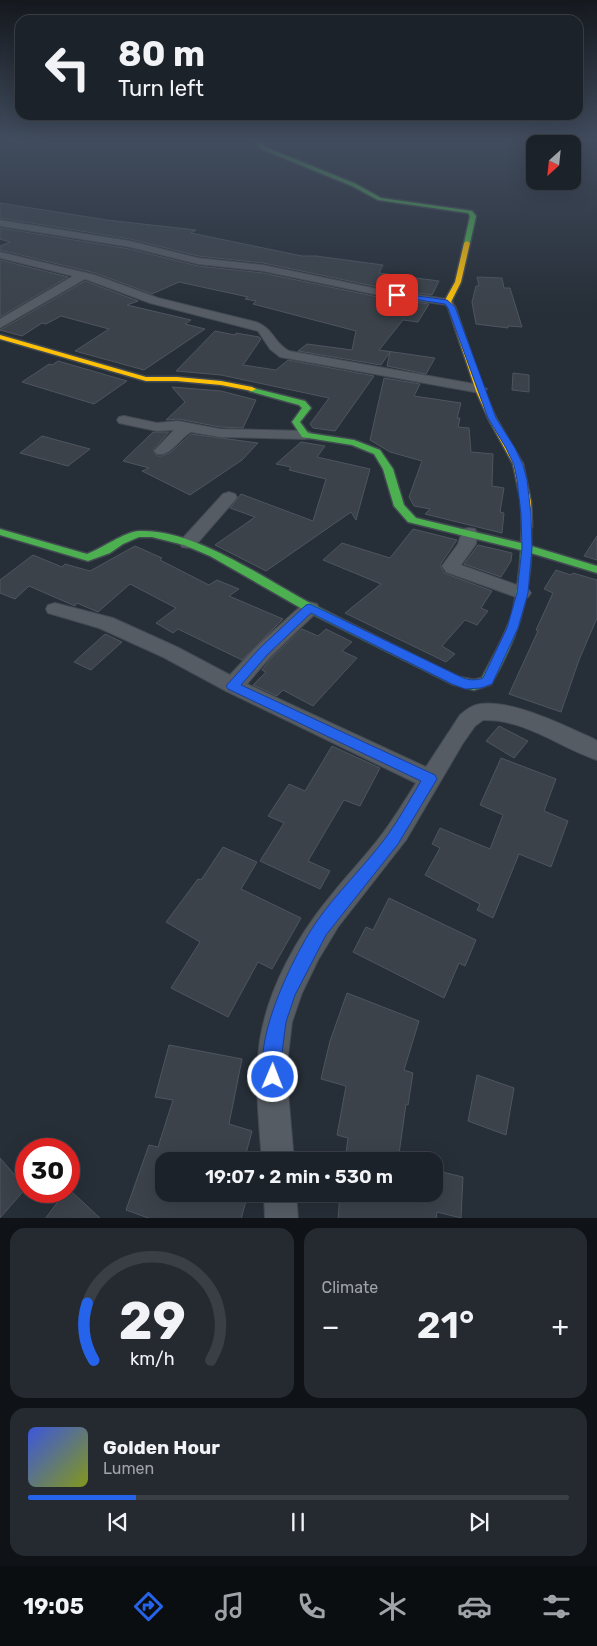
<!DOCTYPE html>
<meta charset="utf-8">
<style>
:root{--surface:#1c2229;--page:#252a31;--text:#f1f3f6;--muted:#a0a4a8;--line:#3a3f46;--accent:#2563eb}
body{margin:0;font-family:Rubik,sans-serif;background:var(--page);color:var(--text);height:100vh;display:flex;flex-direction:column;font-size:19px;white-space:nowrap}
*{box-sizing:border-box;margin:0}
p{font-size:16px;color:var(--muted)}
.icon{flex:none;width:28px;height:28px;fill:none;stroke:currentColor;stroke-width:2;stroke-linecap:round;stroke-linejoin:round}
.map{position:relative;height:1218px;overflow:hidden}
.panel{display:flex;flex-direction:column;gap:10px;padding:10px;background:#0f1317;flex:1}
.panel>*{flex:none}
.hud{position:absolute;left:15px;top:15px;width:568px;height:105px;border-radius:15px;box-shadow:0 5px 20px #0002,0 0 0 1px var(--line);background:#1c2229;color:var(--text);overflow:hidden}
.needle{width:32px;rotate:207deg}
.fabs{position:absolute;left:526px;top:135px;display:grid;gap:10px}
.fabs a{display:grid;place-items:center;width:55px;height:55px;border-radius:10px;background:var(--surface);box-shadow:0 5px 20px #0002,0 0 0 1px var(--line);font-size:25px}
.speed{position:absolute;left:15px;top:1138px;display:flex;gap:10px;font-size:25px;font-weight:700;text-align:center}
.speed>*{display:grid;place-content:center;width:65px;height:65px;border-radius:50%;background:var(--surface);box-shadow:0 5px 20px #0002,0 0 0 1px var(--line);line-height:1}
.speed .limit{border:8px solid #d22;background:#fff;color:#111}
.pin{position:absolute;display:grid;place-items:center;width:42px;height:42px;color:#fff;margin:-21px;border-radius:10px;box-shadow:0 2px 8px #0006}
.me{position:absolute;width:55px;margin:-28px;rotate:1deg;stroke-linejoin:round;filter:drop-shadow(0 0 4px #0008)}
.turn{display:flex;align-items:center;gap:18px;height:105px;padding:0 20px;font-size:22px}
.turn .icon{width:65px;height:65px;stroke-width:2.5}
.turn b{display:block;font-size:35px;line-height:42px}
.big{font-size:38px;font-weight:600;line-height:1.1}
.panel .widget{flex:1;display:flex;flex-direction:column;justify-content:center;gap:8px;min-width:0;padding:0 18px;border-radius:15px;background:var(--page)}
.panel .dial{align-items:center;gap:0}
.dial svg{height:130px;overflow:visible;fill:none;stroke:var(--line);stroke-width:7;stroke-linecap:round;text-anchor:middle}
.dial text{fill:var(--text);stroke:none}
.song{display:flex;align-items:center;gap:15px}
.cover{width:60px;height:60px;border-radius:8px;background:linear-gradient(135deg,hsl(230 70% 55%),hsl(70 70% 35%))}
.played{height:5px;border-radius:2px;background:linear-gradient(90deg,var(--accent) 20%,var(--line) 20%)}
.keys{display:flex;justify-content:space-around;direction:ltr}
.heat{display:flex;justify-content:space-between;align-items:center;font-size:28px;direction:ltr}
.panel .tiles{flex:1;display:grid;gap:10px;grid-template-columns:1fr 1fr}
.widget:last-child{grid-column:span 2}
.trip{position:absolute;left:155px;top:1152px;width:288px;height:50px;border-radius:15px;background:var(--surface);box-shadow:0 5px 20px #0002,0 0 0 1px var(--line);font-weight:600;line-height:50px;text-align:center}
.menu{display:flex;height:80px;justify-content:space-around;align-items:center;background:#0b0e10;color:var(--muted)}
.menu .icon{width:35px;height:35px}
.menu .current{color:var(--accent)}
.menu b{font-size:22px;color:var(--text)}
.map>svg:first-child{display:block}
</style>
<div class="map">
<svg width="597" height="1219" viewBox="0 0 597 1219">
<rect width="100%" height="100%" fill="#262e37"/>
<path fill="#233a3d" d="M0 139H244L252 150C188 153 125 142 61 142 40 143 21 153 0 150Z"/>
<g fill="#3b424a" stroke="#4e555f">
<polygon points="0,203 107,220 196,230 191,233 302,256 316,256 383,265 379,273 439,281 432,295 378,287 263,263 198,256 130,239 0,218"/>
<polygon points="0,228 130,249 198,266 263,273 378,297 429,304 418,322 403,320 379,350 435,358 426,374 387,366 390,352 381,365 298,351 307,344 352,350 356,331 253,304 256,301 245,299 248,297 179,282 152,294 95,273 0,250 0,246 10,242 0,239"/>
<polygon points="0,260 68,277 0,317"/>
<polygon points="477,277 502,278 504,288 510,288 522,327 508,326 508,328 476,324 472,302 476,286 479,286"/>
<polygon points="85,281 138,301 127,305 191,320 185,324 205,329 144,370 75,351 109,329 61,316 46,324 42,323 22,336 0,330"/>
<polygon points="215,331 235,335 236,333 259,337 261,339 243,365 276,370 288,360 374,376 335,431 313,428 310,424 329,398 221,375 176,371"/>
<polygon points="58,361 127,381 94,404 22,382 49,364 52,365"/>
<polygon points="513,373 529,375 529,392 512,390"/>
<polygon points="384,378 420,384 414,396 461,403 457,418 460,418 458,427 469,428 471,452 493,454 492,486 504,488 500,512 504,513 502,533 425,514 430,509 414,506 409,497 422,461 390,452 370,440"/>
<polygon points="172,387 221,391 256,400 243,428 220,427 178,419 166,420 185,402"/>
<polygon points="153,432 169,432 153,450 157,456 162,456 171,452 191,434 258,443 242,460 190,495 142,471 149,468 123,461"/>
<polygon points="42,436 90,449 68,466 20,453"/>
<polygon points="301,442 325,446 317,457 370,469 356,520 351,512 266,571 215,545 255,517 230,508 241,494 313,521 326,479 289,470 291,467 276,464"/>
<polygon points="413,529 457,540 440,565 444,573 492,591 481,608 488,611 477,625 465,620 442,646 455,654 446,662 345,613 381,584 323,560 342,543 390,558"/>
<polygon points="597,536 597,560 584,556"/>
<polygon points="478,545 512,553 511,561 501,577 464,564"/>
<polygon points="135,546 162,558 160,560 209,585 217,580 239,589 229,596 283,619 242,660 178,629 173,633 156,623 176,608 130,584 98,612 77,603 75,606 29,586 15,599 0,593 0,580 33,555 62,567 65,564 90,571"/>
<polygon points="556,570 571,575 573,573 597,580 597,618 579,660 561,712 509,694 538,631 536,630 553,593 544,589"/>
<polygon points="302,629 318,636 326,629 352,642 342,651 357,658 313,706 283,690 277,696 253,685 266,672 262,670 272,657"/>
<polygon points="105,634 122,642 91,670 74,662"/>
<polygon points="499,726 528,741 514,758 486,741"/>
<polygon points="332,746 380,768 360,806 344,800 308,861 330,871 320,889 260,861 284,823 268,816 289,784 305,791"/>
<polygon points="501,758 556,779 544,811 568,821 551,867 519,854 493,918 477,910 480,904 425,875 440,848 432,844 440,828 490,849 503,815 480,805"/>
<polygon points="223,847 257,862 241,889 301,918 272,969 258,962 228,1017 171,988 200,942 166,922 198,879 201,880"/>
<polygon points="389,898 476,940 465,966 459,963 444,998 353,952 366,927 373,930"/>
<polygon points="347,993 419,1021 404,1070 413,1073 408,1105 406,1104 398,1161 345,1161 348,1138 337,1135 346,1086 321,1079 330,1041"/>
<polygon points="169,1045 242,1059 229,1124 252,1131 244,1161 164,1161 164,1194 248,1194 241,1219 151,1219 126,1210 149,1145 158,1147 173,1100 155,1097"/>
<polygon points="477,1075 514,1088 506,1135 468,1121"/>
<polygon points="0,1158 26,1188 0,1218"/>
<polygon points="434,1170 463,1177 461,1218 437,1212 436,1219 338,1219 340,1194 434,1194"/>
<polygon points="65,1192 72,1192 101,1219 45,1219"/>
</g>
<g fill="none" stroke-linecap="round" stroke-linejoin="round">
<defs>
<g id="street">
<polygon points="0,220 130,241 198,258 263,265 378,289 447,299 453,302 447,305 378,295 263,271 198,264 130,247 0,226"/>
<path d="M0 252 95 275 158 298 256 322C274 329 273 342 289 351L480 385 487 389 480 393 280 357 270 349 258 331 150 303 85 279 0 328V319L73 276 0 258Z"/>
<path d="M124 416 157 423 178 421 220 429 305 431 310 432 312 435 310 438 305 439 220 437 191 432C179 439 170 457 157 454L154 451 174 430 157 431 119 423 117 420 119 417Z"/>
<polygon points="229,492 235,494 237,497 235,500 194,547 188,548 182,547 179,543 182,539 223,494"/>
<polygon points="469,528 475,529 477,533 476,544 461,565 528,589 531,593 528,597 522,599 516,597 446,572 442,566 458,544 463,529"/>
<path d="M310 602 317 604 319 608 317 612 271 656 247 684 426 767 460 715C466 710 472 705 480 704 511 699 566 726 594 739L597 741V760C559 747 525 719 483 720L475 726 463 743 406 840 338 927 318 960 302 993 292 1022 288 1056V1092L294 1161H262C259 1121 254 1080 260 1040 268 989 297 937 329 898 346 876 366 856 383 833 395 817 405 800 416 783L226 691 163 657 99 628 48 613 46 609 48 605 55 603 113 618 177 647 230 675 257 646 303 604Z"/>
<polygon points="264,1194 296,1194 298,1219 265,1219"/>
</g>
<g id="fast">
<polygon points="254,139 258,139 265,147 356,184 381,198 472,211 476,216 470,243 467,245 464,243 470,216 468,213 378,200 352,186 261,149"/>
<path d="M249 387 305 401 311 408 300 422 308 433 354 440 380 450 393 469 404 505 416 518 521 543 522 527 523 525H531V546L597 566V573L531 553C529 602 516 641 491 684L474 690 452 684 306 611 210 556 184 545 152 537H139L123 544 110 553 88 561 0 535V529L87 554C103 548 124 532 139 531 195 528 267 581 316 606 363 630 411 654 459 677L474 680 482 678C493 656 507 634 513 611 517 591 520 570 521 550L408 522 394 506 383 469 374 454 352 445 302 437 292 422 302 408 299 405 249 391Z"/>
</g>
<g id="slow">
<polygon points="467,241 470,243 461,282 451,302 455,307 484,391 496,418 523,464 531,502 532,527 527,530 522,527 521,502 513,464 488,418 476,391 448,307 444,302 455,282 464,243"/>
<polygon points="0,335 146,377 177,377 221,381 252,387 256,389 252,391 221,385 177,381 146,381 0,339"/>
</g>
</defs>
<use href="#street" stroke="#434a53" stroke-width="2"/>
<use href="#fast" stroke="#434a53" stroke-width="3"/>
<use href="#slow" stroke="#434a53" stroke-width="3"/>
<use href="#street" fill="#565c64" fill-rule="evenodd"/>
<use href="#fast" fill="#4caf50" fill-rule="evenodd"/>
<use href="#slow" fill="#ffc107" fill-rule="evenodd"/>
</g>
<linearGradient id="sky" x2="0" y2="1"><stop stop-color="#15191e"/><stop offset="0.45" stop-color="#414c5e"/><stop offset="1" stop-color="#414c5e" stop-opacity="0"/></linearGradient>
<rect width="597" height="309" fill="url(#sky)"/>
<path fill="#2563eb" stroke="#184099" d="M395 293 447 300 455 307 496 418 515 448 523 465 527 480 531 514 532 548 528 593 518 628 492 684 481 688 465 689 452 684 311 613 268 654 241 685 435 775 437 779 398 844 326 935 295 995 286 1022 281 1060 282 1077 279 1083 273 1086 266 1083C250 1044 293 957 315 924 336 893 365 866 387 836 400 818 410 799 421 781L228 689 226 686 260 648 306 605 310 604 461 677C467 680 476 681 483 678L507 628 517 593 522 548 521 514 517 480 514 465 506 448 488 418 448 308 445 304 395 296Z"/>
</svg>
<div class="fabs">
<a><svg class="needle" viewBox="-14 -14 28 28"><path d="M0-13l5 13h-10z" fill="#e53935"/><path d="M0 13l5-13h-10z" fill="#a0a4a8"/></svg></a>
</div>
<div class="speed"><div class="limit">30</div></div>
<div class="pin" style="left:397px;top:295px;background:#d93025"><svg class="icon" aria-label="arrive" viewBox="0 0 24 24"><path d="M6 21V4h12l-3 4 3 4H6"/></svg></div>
<svg class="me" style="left:273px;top:1077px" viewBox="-20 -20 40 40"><circle r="17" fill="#2563eb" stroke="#fff" stroke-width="3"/><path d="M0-11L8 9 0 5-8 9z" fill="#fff"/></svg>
<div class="trip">19:07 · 2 min · 530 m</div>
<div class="hud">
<div class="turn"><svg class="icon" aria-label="left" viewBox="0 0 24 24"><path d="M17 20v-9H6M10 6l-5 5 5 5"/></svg><div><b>80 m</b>Turn left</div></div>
</div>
</div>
<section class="panel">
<div class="tiles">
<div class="widget dial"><svg viewBox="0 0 100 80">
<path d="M14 69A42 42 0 1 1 86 69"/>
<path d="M14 69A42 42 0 0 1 10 34" stroke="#2563eb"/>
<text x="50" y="56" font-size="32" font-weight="700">29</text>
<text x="50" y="72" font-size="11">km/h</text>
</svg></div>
<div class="widget"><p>Climate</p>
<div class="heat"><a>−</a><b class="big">21°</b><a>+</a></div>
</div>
<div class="widget">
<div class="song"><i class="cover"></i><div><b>Golden Hour</b><p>Lumen</p></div></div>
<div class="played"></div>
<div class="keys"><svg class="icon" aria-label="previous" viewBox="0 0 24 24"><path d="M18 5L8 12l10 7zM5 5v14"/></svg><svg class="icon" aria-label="pause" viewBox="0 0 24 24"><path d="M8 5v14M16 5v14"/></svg><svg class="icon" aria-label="next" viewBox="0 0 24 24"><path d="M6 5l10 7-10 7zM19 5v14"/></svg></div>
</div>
</div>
</section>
<nav class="menu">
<b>19:05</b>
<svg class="icon current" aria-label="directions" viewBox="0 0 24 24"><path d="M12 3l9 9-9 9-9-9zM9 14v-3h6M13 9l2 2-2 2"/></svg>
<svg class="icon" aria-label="music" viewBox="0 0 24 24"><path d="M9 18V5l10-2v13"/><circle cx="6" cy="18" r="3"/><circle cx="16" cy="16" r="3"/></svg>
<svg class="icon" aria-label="phone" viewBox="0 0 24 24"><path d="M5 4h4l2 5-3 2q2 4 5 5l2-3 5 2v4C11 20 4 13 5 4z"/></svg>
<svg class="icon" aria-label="climate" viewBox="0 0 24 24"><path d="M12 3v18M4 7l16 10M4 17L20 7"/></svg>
<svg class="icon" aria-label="car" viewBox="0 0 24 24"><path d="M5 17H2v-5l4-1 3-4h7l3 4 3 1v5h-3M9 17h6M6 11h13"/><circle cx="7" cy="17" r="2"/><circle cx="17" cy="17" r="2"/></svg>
<svg class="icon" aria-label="filters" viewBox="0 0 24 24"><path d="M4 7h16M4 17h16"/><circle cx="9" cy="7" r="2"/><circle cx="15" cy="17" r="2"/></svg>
</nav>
